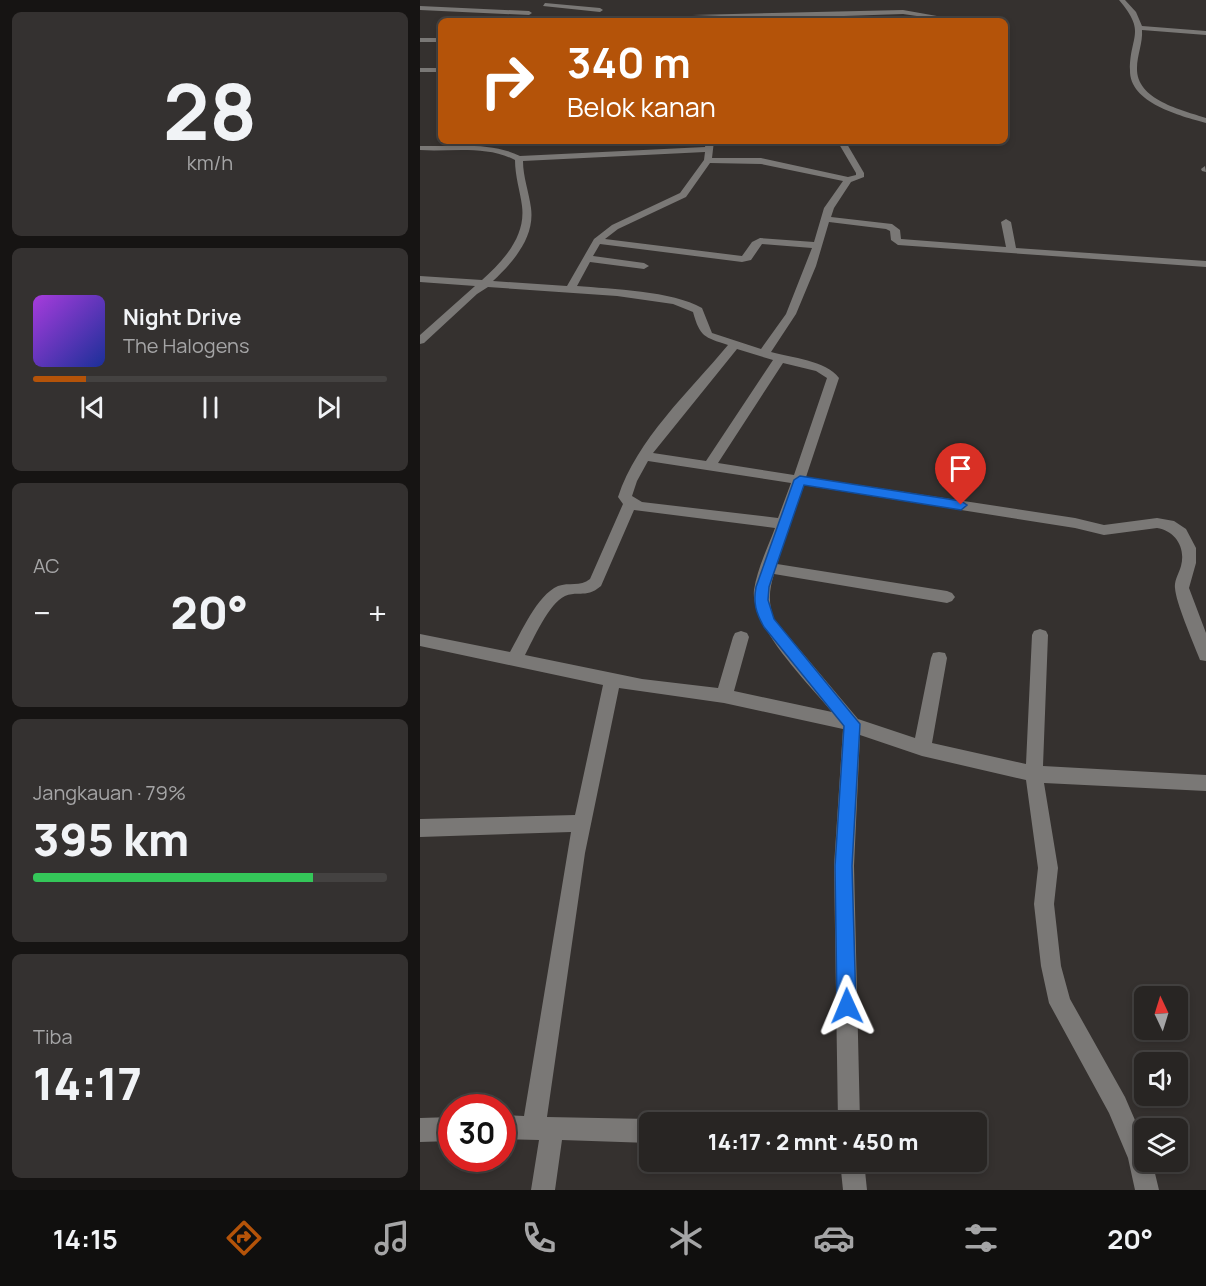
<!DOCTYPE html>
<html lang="id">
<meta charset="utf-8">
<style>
:root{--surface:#282523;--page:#343130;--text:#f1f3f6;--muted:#a5a5a6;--line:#444241;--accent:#b45309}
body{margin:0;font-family:Manrope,sans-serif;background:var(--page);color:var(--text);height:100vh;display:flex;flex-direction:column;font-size:22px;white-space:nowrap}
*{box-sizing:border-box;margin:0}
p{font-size:20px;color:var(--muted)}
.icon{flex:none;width:33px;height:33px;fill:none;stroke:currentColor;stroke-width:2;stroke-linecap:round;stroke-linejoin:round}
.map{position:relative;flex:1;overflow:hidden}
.drawer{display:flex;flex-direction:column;gap:12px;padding:12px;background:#161413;width:420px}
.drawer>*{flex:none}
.top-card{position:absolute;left:18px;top:18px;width:570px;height:126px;border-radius:9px;box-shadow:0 3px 9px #0003,0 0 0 2px var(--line);background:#b45309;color:#fff;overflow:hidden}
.needle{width:39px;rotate:356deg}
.tools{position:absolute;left:714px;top:986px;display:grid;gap:12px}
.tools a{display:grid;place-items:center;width:54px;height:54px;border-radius:9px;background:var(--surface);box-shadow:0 3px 9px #0003,0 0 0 2px var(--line);font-size:30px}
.speed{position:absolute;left:18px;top:1094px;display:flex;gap:12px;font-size:30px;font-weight:700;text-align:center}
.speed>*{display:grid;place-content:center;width:78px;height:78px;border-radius:50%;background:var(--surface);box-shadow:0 3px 9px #0003,0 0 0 2px var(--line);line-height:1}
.speed .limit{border:9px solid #d22;background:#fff;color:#111}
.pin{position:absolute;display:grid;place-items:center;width:51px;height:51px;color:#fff;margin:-62px -26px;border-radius:50% 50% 50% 0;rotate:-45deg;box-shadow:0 0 6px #0007}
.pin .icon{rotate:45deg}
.me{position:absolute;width:66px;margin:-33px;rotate:359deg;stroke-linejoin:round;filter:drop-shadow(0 0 4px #0008)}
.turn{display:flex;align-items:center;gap:21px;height:126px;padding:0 30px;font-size:27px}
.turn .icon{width:78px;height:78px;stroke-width:2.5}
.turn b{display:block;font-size:42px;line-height:51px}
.big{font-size:45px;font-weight:800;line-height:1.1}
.drawer .widget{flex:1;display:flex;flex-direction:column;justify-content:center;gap:9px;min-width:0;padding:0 21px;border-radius:9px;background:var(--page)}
.drawer .dial{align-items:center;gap:0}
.dial b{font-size:78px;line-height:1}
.song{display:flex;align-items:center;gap:18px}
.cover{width:72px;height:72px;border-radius:9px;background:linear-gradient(135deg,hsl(280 70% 55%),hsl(230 70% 35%))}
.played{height:6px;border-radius:3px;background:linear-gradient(90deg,var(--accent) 15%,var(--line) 15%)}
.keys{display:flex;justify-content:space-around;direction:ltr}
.heat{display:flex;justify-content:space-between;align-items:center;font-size:33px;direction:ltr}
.charge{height:9px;border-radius:4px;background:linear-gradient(90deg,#34c759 79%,var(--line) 0)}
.trip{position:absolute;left:219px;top:1112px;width:348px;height:60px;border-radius:9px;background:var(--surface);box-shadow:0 3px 9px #0003,0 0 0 2px var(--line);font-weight:800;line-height:60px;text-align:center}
.tab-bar{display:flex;height:96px;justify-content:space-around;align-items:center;background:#100f0e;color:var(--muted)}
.tab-bar .icon{width:42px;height:42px}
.tab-bar .current{color:var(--accent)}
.tab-bar b{font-size:27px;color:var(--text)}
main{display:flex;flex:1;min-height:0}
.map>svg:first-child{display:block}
</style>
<main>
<section class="drawer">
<div class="widget dial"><b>28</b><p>km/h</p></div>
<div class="widget">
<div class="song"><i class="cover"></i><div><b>Night Drive</b><p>The Halogens</p></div></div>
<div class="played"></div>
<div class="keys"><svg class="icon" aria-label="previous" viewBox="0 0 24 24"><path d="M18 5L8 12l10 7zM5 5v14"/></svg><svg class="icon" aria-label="pause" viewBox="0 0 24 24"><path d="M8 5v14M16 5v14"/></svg><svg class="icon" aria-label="next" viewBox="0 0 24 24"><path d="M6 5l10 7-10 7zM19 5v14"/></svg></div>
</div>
<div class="widget"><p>AC</p>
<div class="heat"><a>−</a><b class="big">20°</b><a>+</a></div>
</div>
<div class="widget"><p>Jangkauan · 79%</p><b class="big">395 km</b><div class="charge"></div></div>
<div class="widget"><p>Tiba</p><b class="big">14:17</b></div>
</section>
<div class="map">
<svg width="786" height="1190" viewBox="0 0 786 1190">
<rect width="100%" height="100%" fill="#35312f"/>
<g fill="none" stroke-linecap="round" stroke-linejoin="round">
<g fill="#7a7876" fill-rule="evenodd">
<path d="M699 0H705L716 12 722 26 786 31V35L722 30C723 43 717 55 717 68 716 100 762 110 786 118V123C761 116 709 103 710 70 710 35 727 33 699 0Z"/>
<polygon points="125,3 180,8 183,10 180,12 123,6"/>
<polygon points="0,6 109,11 112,13 109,15 0,10"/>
<polygon points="483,10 534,19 531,21 483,14 365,18 365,21 359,21 359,18 272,15"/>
<polygon points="196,18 198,21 192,21"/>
<rect x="0" y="38" width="21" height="4"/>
<rect x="0" y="68" width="21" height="4"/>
<path d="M286 141H294L292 158H341L428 177 436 175V173L419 144 421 141H429L427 144 444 173V177L431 182 414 208 411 217 472 224 480 230 481 239 586 247 581 222 586 219 591 222 596 248 786 261V267L478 245 471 240 470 231 466 229 409 222 396 266 376 314 351 352C371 358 406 360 419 378L386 477 655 518 684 525 737 518 754 521 766 529 776 548V563L769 588 786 633V661L780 660 778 655C772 639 756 603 755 588 754 581 759 573 761 566 766 547 755 531 737 528L684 535 655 528 383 485 357 564 527 591 532 593 535 597 532 601 527 603 354 574C349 590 348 603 354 619L438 719 495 738 511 658 513 653 519 652 525 653 527 658 512 743 606 764 612 635 614 631 620 629 626 631 628 635 623 766 786 775V791L624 783 638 868 634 904 641 966 650 999 705 1097 724 1141V1161H732L739 1190H715L708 1158 689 1113 629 1003 621 966 614 904 618 868 606 780 502 756 440 735 434 866 440 1122H418L414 866 423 729 304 703 199 688 165 853 127 1117 230 1119 236 1122H230V1143L142 1140 135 1190H111L119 1140 82 1139V1115L104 1116 151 832 0 837V819L155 815 183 685 0 646V634L90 652C101 633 117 595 138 586 149 582 160 587 170 579L203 504 198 497C217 439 269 392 308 345 284 337 280 337 273 312L253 304 197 296 68 287 57 294 4 343 0 344V335L55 286 0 282V276L62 280C83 261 106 237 102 206 100 191 95 176 95 160 66 145 31 152 0 150V146C33 147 70 141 100 156L285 147ZM285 152 284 160 260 193 192 225 174 239 147 286 73 281C93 262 115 238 111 208 109 192 103 177 103 161ZM290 163 341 164 423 181 404 208 394 242 340 238 332 242 322 256 185 239 198 229 266 197ZM180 244 322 262 331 260 342 244 392 248 366 314 341 349 292 333 282 308C253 291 191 289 157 286L170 262 224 269 229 266 224 263 173 256ZM317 349 353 360 286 461 233 453ZM363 363 396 371 407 378 374 475 298 463ZM228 461 371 483 358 518 222 502 212 496 217 481ZM214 510 355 528C348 547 337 569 334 590 330 626 389 684 412 712L314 691 329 637 327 633 321 631 315 633 313 637 298 688 222 679 105 655C113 640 129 603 145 596 158 590 166 599 181 586Z"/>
<polygon points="785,166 786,172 782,171 781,169"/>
<polygon points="32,1117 32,1141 0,1142 0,1118"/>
<polygon points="420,1161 444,1161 447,1190 423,1190"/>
</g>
</g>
<path fill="#1a73e8" stroke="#114b97" stroke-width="1.5" d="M380 476 541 501 547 505 541 510 384 485 349 587 348 600 354 619 440 724 432 866 436 1006 433 1012 427 1015 420 1012 417 1006 415 866 424 726 344 627C336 613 333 603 336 587L374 480Z"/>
</svg>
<div class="tools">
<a><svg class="needle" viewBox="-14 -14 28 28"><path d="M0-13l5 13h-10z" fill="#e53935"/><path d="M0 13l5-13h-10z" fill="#a5a5a6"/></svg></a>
<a><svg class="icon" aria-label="sound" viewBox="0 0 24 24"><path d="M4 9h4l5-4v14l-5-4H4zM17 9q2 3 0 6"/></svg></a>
<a><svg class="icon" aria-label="layers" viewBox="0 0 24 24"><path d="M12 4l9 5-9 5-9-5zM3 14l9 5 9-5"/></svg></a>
</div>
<div class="speed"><div class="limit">30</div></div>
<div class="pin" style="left:541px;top:505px;background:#d93025"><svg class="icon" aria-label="arrive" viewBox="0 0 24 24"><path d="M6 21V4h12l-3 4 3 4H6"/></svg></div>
<svg class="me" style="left:427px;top:1006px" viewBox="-20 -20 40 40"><path d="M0-17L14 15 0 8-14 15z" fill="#1a73e8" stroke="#fff" stroke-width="4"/></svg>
<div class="trip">14:17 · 2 mnt · 450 m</div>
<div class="top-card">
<div class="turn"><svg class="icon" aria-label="right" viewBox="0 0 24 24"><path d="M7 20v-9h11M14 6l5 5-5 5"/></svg><div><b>340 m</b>Belok kanan</div></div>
</div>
</div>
</main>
<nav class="tab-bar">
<b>14:15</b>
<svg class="icon current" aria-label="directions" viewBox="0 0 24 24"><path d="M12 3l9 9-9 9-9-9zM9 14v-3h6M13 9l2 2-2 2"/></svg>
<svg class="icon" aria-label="music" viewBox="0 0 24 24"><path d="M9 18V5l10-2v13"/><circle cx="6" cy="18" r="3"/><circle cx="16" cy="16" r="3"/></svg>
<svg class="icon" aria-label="phone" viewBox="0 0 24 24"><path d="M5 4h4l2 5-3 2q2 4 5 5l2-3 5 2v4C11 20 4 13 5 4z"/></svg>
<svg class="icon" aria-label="climate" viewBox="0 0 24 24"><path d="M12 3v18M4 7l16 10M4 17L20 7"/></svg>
<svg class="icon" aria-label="car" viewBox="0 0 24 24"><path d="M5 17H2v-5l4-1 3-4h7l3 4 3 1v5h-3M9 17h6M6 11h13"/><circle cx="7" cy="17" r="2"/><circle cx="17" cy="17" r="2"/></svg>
<svg class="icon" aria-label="filters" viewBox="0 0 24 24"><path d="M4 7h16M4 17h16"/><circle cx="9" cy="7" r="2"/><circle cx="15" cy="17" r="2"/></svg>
<b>20°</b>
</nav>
